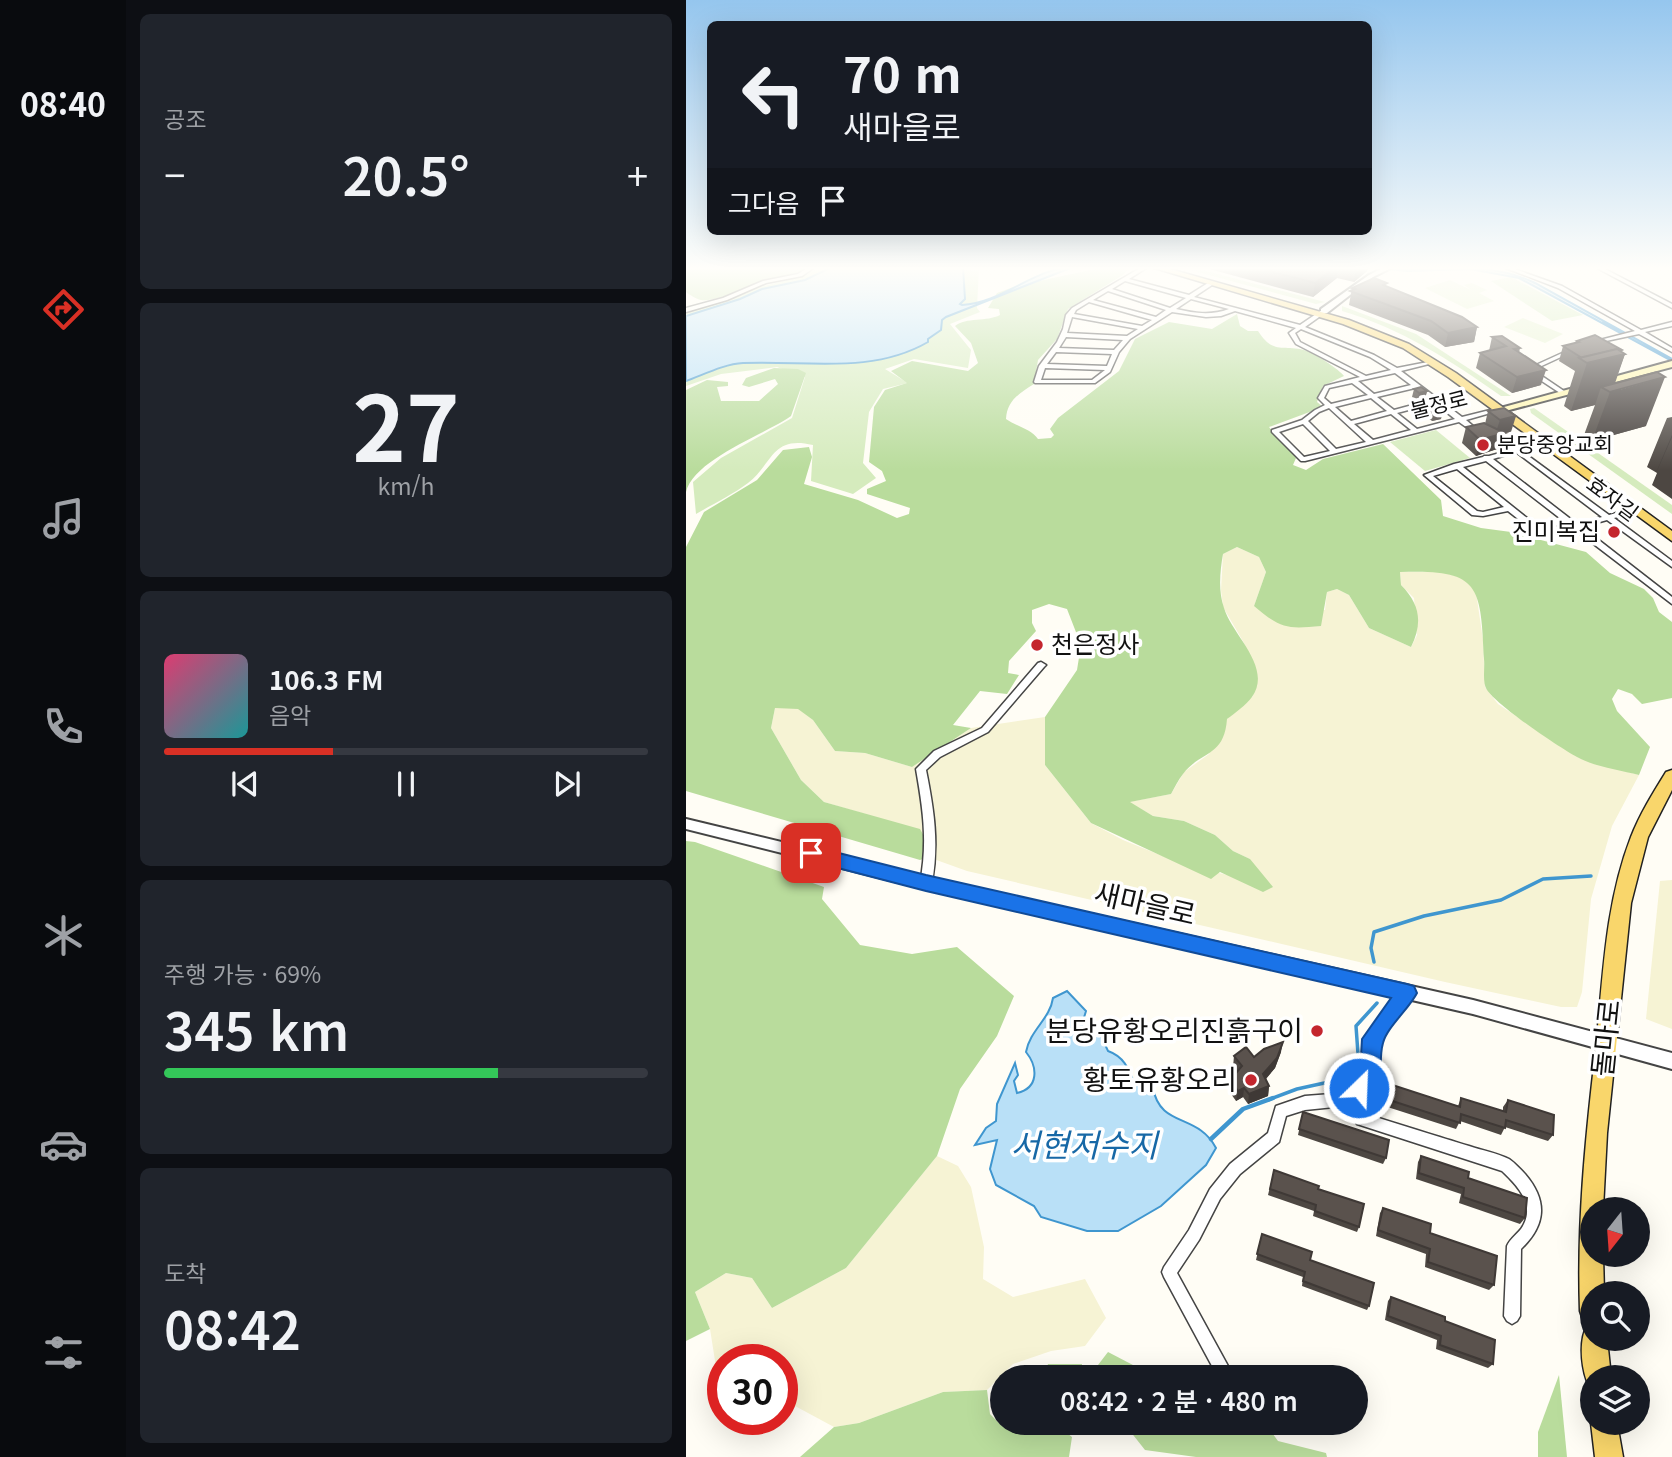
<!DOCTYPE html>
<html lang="ko">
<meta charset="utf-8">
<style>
:root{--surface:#171b24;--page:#20242c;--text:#f1f3f6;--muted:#9ea1a6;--line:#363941;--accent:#d93025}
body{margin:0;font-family:Georgia,"Noto Sans KR",serif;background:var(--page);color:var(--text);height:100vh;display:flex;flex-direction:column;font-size:26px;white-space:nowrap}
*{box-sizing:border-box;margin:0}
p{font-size:23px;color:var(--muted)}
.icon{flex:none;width:38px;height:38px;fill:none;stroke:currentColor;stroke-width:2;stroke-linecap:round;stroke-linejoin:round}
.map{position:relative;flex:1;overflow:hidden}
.drawer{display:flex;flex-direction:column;gap:14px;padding:14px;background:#0d0f14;width:560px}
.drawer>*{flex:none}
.top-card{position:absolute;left:21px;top:21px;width:665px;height:214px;border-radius:10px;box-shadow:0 7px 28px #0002;background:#171b24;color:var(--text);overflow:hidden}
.needle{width:46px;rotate:197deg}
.controls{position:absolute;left:894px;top:1197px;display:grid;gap:14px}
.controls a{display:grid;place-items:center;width:70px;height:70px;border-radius:50%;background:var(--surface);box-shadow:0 7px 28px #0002;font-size:35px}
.speed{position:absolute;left:21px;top:1344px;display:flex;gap:14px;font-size:35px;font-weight:700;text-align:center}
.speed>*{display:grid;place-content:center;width:91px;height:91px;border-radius:50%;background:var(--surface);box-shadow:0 7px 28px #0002;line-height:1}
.speed .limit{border:10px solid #d22;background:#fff;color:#111}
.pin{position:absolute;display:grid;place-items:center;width:60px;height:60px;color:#fff;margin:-30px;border-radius:14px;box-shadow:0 4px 10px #0006}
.me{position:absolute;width:77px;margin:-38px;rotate:24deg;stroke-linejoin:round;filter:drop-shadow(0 0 5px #0008)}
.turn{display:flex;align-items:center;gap:24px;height:147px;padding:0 21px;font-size:32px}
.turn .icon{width:91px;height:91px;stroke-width:2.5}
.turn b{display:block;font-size:49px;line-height:60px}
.then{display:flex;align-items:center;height:66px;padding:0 21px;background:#0003;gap:14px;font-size:26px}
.big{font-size:52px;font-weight:600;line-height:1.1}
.drawer .tile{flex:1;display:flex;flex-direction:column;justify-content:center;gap:10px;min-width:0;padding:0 24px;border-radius:10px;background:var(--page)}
.drawer .dial{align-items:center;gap:0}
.dial b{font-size:91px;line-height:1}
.song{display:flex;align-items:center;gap:21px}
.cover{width:84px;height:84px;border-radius:10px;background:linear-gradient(135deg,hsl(340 70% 55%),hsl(180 70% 35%))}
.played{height:7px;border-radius:4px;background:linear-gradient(90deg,var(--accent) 35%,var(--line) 35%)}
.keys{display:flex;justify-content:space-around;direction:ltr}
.heat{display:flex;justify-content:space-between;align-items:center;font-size:38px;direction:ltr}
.charge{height:10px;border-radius:5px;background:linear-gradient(90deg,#34c759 69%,var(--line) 0)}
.trip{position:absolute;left:304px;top:1365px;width:378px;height:70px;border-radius:35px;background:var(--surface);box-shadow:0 7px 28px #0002;font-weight:600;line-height:70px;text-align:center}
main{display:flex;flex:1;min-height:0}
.tabs{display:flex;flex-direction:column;width:126px;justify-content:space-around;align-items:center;background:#090b0e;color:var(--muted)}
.tabs .icon{width:49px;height:49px}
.tabs .selected{color:var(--accent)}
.tabs b{font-size:32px;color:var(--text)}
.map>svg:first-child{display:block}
</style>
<main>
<nav class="tabs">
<b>08:40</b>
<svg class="icon selected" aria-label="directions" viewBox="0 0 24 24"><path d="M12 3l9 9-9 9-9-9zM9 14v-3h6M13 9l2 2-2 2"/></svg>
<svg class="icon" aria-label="music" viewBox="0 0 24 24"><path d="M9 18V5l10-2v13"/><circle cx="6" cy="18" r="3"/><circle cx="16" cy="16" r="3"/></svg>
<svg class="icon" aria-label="phone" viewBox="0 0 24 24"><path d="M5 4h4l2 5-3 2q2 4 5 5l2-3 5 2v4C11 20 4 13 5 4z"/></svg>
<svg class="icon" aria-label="climate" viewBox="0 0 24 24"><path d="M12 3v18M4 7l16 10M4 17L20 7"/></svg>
<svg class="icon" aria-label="car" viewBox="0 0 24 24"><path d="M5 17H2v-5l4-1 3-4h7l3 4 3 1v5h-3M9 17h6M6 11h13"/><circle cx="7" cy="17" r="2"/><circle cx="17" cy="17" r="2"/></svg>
<svg class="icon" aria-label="filters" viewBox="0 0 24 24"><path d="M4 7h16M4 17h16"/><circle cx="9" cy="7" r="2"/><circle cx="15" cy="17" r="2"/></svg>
</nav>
<section class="drawer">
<div class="tile"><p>공조</p>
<div class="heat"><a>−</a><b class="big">20.5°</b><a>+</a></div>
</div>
<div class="tile dial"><b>27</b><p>km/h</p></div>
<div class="tile">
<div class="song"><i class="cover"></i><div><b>106.3 FM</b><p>음악</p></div></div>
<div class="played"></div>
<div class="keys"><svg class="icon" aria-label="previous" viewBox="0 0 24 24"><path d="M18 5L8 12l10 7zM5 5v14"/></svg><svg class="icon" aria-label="pause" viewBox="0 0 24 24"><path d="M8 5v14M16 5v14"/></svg><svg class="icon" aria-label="next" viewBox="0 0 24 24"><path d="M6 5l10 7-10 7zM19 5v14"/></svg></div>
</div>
<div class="tile"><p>주행 가능 · 69%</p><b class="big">345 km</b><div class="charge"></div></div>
<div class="tile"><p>도착</p><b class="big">08:42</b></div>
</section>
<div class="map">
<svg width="986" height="1457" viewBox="0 0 986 1457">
<rect width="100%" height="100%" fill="#fffdf5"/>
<g fill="#f6f3d4">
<polygon points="551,547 573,557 580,572 568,606 639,610 641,592 651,589 663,595 683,628 725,647 731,635 728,598 715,585 714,572 756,572 780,579 790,592 797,640 799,687 812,704 893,758 953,775 926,826 905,899 896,992 891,1007 875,1007 759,982 281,871 242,857 179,814 138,802 115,780 85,728 89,708 112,708 127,720 149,751 179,753 226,767 285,728 359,717 359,765 405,823 437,840 499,865 546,876 564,859 547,851 529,835 498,821 467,816 443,802 485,794 498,772 523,754 541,719 567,696 558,643 537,607 535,590 537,554"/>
<polygon points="986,880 986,1029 960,1019 974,881"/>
<polygon points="251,1156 272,1166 285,1187 298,1247 297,1279 327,1297 399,1279 420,1318 399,1346 365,1351 327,1364 301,1390 257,1392 173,1423 148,1427 96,1399 96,1360 37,1360 37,1370 30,1367 24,1329 9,1292 40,1273 66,1278 86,1308 160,1268"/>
</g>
<g fill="#d5ebbd">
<path d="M131 267H293L291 308 294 312 264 324 285 350 282 368 228 359 199 369 222 383 197 389 183 412 177 463 190 478 167 494 125 481 127 445C85 435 87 464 62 483 46 495 27 504 10 514L7 482 35 458 106 418 119 377 91 367 35 374 0 386V312L74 287 121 275Z"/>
<polygon points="493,267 505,267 639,302 630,304"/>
<polygon points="825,277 897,315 866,321 805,281"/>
<path d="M656 306 730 334 825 396H815C764 360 716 329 656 311Z"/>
<polygon points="848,408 986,505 986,514 845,413 844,409"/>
<polygon points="750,430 784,458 739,471 704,442"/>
</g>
<g fill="#b9dc9c">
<path d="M0 267H122L114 272C96 277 28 303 15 300 10 299 4 295 0 292Z"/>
<path d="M418 267 443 268 437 275 382 309 371 339 352 360 348 384C334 393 321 400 320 419 330 426 345 429 352 439L365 438 368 435 364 429 372 418 433 371 449 339 483 322 526 329 551 314 554 326 562 331H572C588 356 597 343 621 351 628 353 654 370 658 376L637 386 631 402 637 407 583 427 610 458 607 465 620 470 637 459 697 444 755 500 757 516 795 528 825 532 900 552 924 573 958 589 967 598 973 612 986 622V698L956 704 946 694 932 689 926 699 931 711 964 747 953 775C934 770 909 767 891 757 872 747 812 706 801 690 796 683 799 668 798 659 795 584 793 569 714 572L715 585C734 604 737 623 725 647L683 628 663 595 651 589 641 592 635 626C601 629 595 629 568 606L580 572 573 557 551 547 537 554C534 571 532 591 538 608 546 635 587 667 566 697 560 705 549 713 541 719 538 758 515 750 497 774 492 780 489 787 485 794L444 802 467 816 498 821 529 835 547 851 564 859 587 887 577 892 534 872 525 879 405 823 359 765V717L391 670 395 645 381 609 363 604 346 610V623L350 631 323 661 322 673 333 675 321 694 294 691 267 725 285 728 226 767 179 753 149 751 127 720 112 709 89 708 85 728 115 780 138 802 234 829 243 845 242 857 234 860 0 791V547L18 512 71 480 97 450 123 447 126 457 118 484 172 500 211 518 223 514 224 508 181 494V489L200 481 196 471 183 462 188 407 199 390 221 383 205 371 226 361 282 371 292 363 285 343 269 326C280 317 301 322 314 315L313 309 302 308 311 293 330 286Z"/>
<path d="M88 368 112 369 120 373 105 416C78 435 8 459 0 492V390L21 380 42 382V386L31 387 35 401H73L92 384 89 379 63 387 56 385 60 378Z"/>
<polygon points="0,841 9,842 138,887 136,899 174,945 226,954 271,947 328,996 311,1036 274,1089 251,1156 160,1268 86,1308 66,1278 40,1273 9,1292 24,1329 0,1341"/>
<polygon points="422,1352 470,1377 421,1377 412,1365"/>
<polygon points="362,1364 396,1364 394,1377 357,1377"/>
<polygon points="873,1375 881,1457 852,1457 852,1432"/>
<polygon points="301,1390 304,1414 316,1426 321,1423 368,1423 386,1437 383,1457 114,1457 148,1427 173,1423 257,1392"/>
<polygon points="448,1423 579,1423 592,1441 640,1453 641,1457 510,1457 459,1450 444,1431"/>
</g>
<g fill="#e6f2cf">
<polygon points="764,280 785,290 778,285 786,283 801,290 793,293 808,301 781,309 739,288"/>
<polygon points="837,318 877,334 859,343 818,327"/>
</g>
<g fill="#b9e0f7" stroke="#3f96cf" stroke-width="2">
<path d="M146 267H277L279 299 274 304 276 305C316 303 348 268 387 267L260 317 256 320 255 330 242 339V342C185 375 120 360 57 363 38 364 17 375 0 381V316L54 299 76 289 119 280Z"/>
<path d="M684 267C696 267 709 269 722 269 766 269 808 263 849 283L986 359V361L833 278 784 269 721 271Z"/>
<path d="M381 991 400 1011 396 1024 415 1036 422 1051C439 1057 443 1070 449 1085L467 1088C474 1128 512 1113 530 1148L520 1165 475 1206 432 1231H401L355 1217 348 1206 310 1185 304 1169 311 1140 289 1145 300 1128 310 1121 311 1104 329 1063 332 1075 328 1081 331 1093C353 1088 352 1067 340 1052 344 1030 364 1019 367 998Z"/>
</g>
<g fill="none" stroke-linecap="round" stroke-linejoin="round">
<polyline stroke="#3f96cf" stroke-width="2" points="917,322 939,334"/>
<g stroke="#3f96cf" stroke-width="3.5">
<polyline points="688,962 685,948 688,932 738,916 815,900 857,879 905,876"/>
<polyline points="582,1100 611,1089 661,1078 672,1054 670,1026 691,1003"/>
</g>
<polyline stroke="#3f96cf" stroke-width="4.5" points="525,1139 557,1109 587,1098"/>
<defs>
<g id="minor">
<polygon points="123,267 129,267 116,276 80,283 41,300 0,312 0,308 37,298 77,281 112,274"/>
<path d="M456 267H462L443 279 503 295 522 283H526V285L508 297 614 325 636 310H640V312L619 327 688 355 711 368 747 361V363L715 371 776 417 812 408 815 410 780 420 794 432V434H790L773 422 619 461H615L586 432V430L616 420 629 410 639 405 632 398 639 386 674 377 610 344 603 333 610 328 549 311 535 316 520 317 486 312 444 339 433 352 424 372 409 383H349L348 382 353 366 371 342 377 329 380 315 386 308ZM439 281 500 298 484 308 426 289ZM422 291 480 310 470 317 407 300ZM505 299 543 309C525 316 507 313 490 309ZM403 302 466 320 456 326 388 314 390 310ZM386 317 452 329 441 336 381 333ZM615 329 684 357 705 370 680 376 614 342 609 333ZM380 337 437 340 428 350 373 348ZM370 352 426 354 421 366 361 364ZM359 368 419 370 406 380H355ZM709 373 725 385 688 394 672 381ZM666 383 682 395 645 404 638 398 643 388ZM729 388 745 400 708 410 691 397ZM685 398 701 411 665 421 649 407ZM749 403 769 419 731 429 711 413ZM643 408 680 442 650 449 622 421 633 412ZM705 414 725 430 687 440 668 424ZM617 424 644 451 618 457 593 432Z"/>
<polygon points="817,267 823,267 876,286 955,330 986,322 986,326 959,332 986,348 986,352 953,334 906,344 906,342 949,331 872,288"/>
<polygon points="909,267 915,267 986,304 986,308"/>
<polygon points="885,349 890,350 847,370 878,391 878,393 874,393 839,370"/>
<path d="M806 436 833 449 923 515 948 508H951V512L928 518 986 561V567L921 520 896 527 986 597V604L888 529 877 532 841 526 822 511 797 516 786 515 738 475 768 464 797 457 798 456H803L825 450 804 439 803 438ZM830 452 916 517 891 524 807 459ZM800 461 884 526 877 528 846 522 777 467ZM771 469 818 507 797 512 791 511 747 476Z"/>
<path d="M355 662 360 665 358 667 302 732 254 757 240 770C248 810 253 843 246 883L244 886 240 888 236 886 234 883C242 842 237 809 230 769L248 751 296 728 352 663Z"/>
<path d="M721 987 725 989 727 993 725 997 692 1041 691 1078 690 1083 670 1100 680 1114C714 1125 748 1135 783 1146 795 1150 811 1153 823 1159 829 1163 834 1169 839 1174 862 1201 860 1225 835 1249L834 1316 831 1321 826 1324 821 1321 818 1316 821 1246C824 1239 830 1235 835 1229 851 1206 832 1186 816 1171L671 1124 658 1106 619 1110 600 1116 593 1142 554 1174 534 1199 513 1240 491 1273 548 1377H532L478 1277 476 1272 478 1267 503 1230 524 1189 544 1164 582 1133 590 1106 619 1096 658 1093 679 1075 680 1039 682 1035 717 989Z"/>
</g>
<g id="tertiary">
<polygon points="699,267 707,267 687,277 641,313 635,313 635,309 683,275"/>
<polygon points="0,819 240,877 787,1000 986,1053 986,1069 787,1014 240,889 0,829"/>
</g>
<polygon id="secondary" points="986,361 986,367 812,413 807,410"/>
<g id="primary">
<polygon points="465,267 477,267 663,320 723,344 770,373 986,531 986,541 762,377 717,348 657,324"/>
<path d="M986 770V790L962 837 945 903 921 1133 917 1209H906V1255H917L918 1293H906V1323L897 1320 894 1311C891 1225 899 1142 909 1057 917 983 918 907 945 837 954 814 967 793 980 772Z"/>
<path d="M906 1327V1339H921L925 1377H906V1388L903 1386C896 1371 893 1346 899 1330Z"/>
<polygon points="906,1419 906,1423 931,1423 937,1457 909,1457 905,1423"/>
</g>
</defs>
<use href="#minor" stroke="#444" stroke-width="3"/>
<use href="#tertiary" stroke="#444" stroke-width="4"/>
<use href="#secondary" stroke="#333" stroke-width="4"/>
<use href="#primary" stroke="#222" stroke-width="3"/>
<use href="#minor" fill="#fff" fill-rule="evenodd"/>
<use href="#tertiary" fill="#fff" fill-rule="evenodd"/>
<use href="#secondary" fill="#fff6b0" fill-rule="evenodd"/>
<use href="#primary" fill="#f9d66b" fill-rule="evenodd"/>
</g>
<g fill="#4d4742">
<polygon points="516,267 682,267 681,271 668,282 651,278 627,297"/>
<polygon points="700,286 791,327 788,342 759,347 742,335 663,305 666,288"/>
<polygon points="806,337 834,348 833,353 855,385 826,393 790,368 794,353 803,351"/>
<polygon points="891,341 936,350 936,352 939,354 928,383 960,426 906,441 898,435 909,405 885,411 878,406 889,371 873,361 877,346 890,343"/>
<polygon points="728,389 741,391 739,399 732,401 726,397"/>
<polygon points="740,407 755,419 746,421 738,415"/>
<polygon points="818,408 825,432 819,433 814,448 790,456 776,443 780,427 799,424 802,411"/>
<polygon points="986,417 986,499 966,485 971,473 961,467 981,418"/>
<polygon points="595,1052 589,1068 580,1079 583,1086 582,1096 562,1104 557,1097 550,1101 543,1091 544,1080 551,1072 547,1067 548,1056 568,1057"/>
<polygon points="694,1081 772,1106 775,1098 817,1111 817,1107 822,1100 867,1135 862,1141 819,1127 815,1135 774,1121 770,1129 689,1103"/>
<polygon points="617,1112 700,1158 697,1164 612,1135"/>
<polygon points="735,1156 782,1178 839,1218 834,1224 773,1203 775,1194 730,1179 732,1162"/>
<polygon points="588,1170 632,1189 673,1227 671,1232 627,1216 628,1211 582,1195"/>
<polygon points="697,1208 744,1233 808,1285 803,1290 739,1267 740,1254 690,1236 694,1213"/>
<polygon points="576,1234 624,1260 683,1306 681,1310 616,1286 617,1277 570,1260"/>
<polygon points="705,1297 759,1321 807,1364 802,1368 750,1349 751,1340 699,1320 702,1301"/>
</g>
<g fill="#3f3936">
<polygon points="650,267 652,267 651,278 627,297 629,283"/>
<polygon points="671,267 682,267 681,271 668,282 670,268"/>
<polygon points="791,327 788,342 759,347 762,333"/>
<polygon points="936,350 935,355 939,354 926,392 979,377 960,426 906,441 924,392 915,387 909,405 885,411 901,363"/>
<polygon points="860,370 855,385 826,393 831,377"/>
<polygon points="741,391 739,399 732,401 733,393"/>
<polygon points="757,411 755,419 746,421 748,414"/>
<polygon points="830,416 825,432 819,433 814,448 790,456 794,440 809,435 814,420"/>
<polygon points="986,435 986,437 970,473"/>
<polygon points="597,1042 595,1052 589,1068 575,1084 577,1074"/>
<polygon points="583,1086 582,1096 562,1104 563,1094"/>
<polygon points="558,1088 557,1097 550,1101 552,1091"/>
</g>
<g fill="#5a524d" stroke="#3f3936" stroke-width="2">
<polygon points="568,267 650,267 629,283"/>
<polygon points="688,278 701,283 697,285 776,317 791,327 762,333 745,321 664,291 669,289 666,288"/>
<polygon points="909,335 936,350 934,351 931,349 896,358 877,346 893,342 891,341"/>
<polygon points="816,336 834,348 828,349 860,370 831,377 794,353 820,346 806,337"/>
<polygon points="931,349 939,354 901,363 893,358"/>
<polygon points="971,372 979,377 924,392 915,387"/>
<polygon points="735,387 741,391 733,393 728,389"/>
<polygon points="749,405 757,411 748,414 740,407"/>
<polygon points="818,408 830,416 814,420 802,411"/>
<polygon points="798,423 819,433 794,440 780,427"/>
<polygon points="597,1042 591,1058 577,1074 583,1086 563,1094 558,1088 552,1091 544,1080 556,1066 548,1056 560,1047 568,1057 578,1049"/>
<polygon points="694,1081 774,1107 775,1098 820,1112 822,1100 868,1115 867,1135 820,1120 819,1128 775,1114 774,1123 691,1096"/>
<polygon points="617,1112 703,1140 700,1158 613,1129"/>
<polygon points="735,1156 783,1172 782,1178 841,1198 839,1218 777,1197 778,1188 733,1173"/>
<polygon points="588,1170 633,1186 632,1189 678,1204 673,1227 629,1211 630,1205 584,1189"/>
<polygon points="697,1208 745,1224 744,1233 811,1256 808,1285 742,1262 744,1249 692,1230"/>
<polygon points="576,1234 626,1252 624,1260 688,1283 683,1306 617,1281 619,1272 571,1254"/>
<polygon points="705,1297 759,1317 759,1321 809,1340 807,1364 754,1345 755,1336 702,1316"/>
</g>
<linearGradient id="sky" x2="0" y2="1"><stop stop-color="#95c6ee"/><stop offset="0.57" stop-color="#fffefa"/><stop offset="1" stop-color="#fffefa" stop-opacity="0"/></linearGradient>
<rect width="986" height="471" fill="url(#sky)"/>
<path fill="#1a73e8" stroke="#114b97" stroke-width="2" d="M125 846 240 875 721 984 728 986 731 993C723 1009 701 1027 697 1043 690 1068 705 1086 673 1099L665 1096 662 1088 665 1081 674 1073 676 1039 705 998 240 891 125 861 118 859 116 853 118 848Z"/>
<g fill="#c4262e" stroke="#fff" stroke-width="2.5">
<circle cx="797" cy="445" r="7"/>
<circle cx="928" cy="532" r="7"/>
<circle cx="351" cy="645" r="7"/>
<circle cx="631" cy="1031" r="7"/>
<circle cx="565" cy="1080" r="7"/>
</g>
<g text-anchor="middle" stroke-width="7" stroke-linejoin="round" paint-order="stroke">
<g font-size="21" fill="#111" stroke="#fff">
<text transform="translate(753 405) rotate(-14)" y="7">불정로</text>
<text transform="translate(926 499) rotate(37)" y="7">효자길</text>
</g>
<g font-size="21" fill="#111" stroke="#fff" text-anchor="start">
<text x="811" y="452">분당중앙교회</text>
</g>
<g font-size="24" fill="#111" stroke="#fff" text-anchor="end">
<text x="914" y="540">진미복집</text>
<text x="365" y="653" text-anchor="start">천은정사</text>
</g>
<g font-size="28" fill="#111" stroke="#fff">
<text transform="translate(459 904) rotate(13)" y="10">새마을로</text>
<text transform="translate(920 1038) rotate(-84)" y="10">돌마로</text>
</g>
<g font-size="28" fill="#111" stroke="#fff" text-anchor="end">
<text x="617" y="1041">분당유황오리진흙구이</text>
<text x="551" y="1090">황토유황오리</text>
</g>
<g font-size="32" font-style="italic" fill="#1768a6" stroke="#fff">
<text x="398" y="1157">서현저수지</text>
</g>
</g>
</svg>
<div class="controls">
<a><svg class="needle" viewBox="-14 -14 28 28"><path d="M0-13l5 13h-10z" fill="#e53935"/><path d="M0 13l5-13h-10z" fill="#9ea1a6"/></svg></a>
<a><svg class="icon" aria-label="search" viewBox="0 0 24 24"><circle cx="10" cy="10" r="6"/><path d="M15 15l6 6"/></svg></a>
<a><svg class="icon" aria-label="layers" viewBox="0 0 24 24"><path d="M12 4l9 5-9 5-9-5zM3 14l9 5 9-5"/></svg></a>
</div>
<div class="speed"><div class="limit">30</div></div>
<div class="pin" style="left:125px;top:853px;background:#d93025"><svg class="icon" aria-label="arrive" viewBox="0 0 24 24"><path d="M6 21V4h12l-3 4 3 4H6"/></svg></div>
<svg class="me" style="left:673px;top:1088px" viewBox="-20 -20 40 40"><circle r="17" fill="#1a73e8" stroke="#fff" stroke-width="3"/><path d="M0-11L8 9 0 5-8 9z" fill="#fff"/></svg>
<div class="trip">08:42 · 2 분 · 480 m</div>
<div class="top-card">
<div class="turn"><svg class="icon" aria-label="left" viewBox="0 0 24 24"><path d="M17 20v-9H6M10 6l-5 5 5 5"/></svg><div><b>70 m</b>새마을로</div></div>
<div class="then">그다음<svg class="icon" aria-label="arrive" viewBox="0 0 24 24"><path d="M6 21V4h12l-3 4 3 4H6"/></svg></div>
</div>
</div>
</main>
